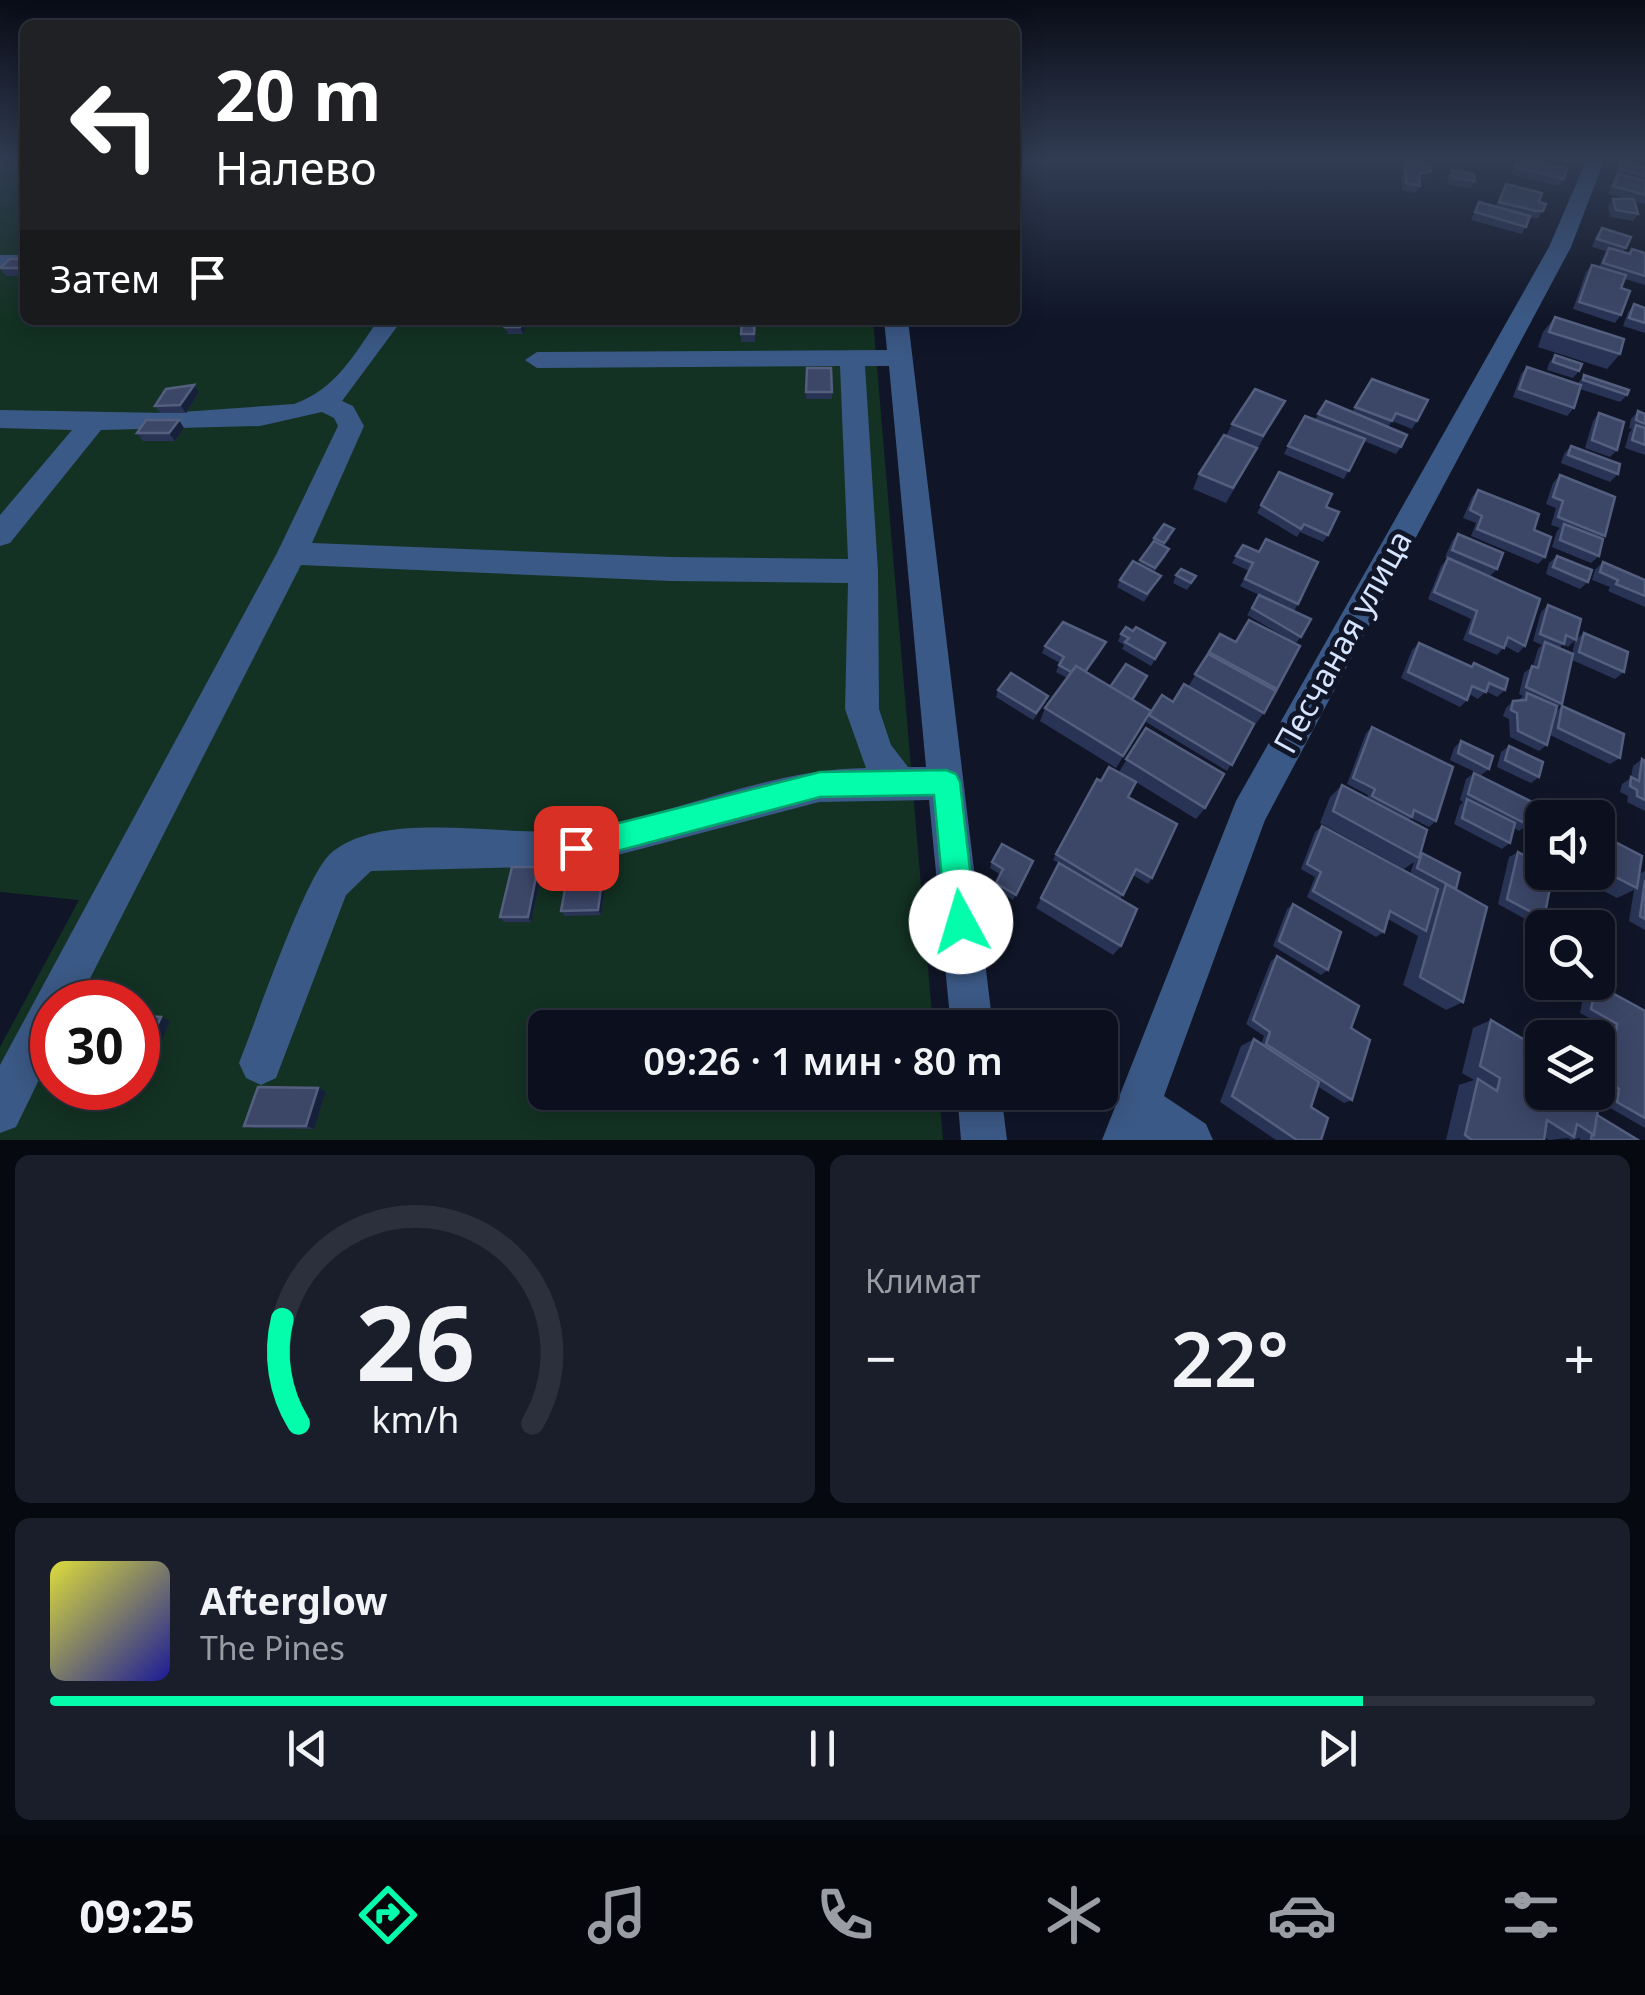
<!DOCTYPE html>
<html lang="ru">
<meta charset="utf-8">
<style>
:root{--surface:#0c101e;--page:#1a1e2b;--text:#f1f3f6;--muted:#9a9da4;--line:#2c303c;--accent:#04fdaa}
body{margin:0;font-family:"Noto Sans",sans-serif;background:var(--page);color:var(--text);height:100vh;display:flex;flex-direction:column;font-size:38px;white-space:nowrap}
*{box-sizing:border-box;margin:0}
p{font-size:32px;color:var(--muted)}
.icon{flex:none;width:55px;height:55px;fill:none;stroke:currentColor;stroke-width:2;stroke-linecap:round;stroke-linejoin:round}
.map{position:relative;height:1140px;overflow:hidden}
.side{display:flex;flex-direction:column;gap:15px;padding:15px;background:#070910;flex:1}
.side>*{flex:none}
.top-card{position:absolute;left:20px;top:20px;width:1000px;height:305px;border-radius:15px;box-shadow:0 5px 25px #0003,0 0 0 2px var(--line);background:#202124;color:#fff;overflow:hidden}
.buttons{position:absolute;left:1525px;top:800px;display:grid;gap:20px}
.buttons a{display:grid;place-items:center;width:90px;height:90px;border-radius:15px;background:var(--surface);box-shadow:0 5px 25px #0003,0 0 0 2px var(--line);font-size:50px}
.speed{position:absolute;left:30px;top:980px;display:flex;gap:20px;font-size:50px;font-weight:700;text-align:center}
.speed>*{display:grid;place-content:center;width:130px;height:130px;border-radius:50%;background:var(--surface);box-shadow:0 5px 25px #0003,0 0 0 2px var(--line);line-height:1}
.speed .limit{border:15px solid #d22;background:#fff;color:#111}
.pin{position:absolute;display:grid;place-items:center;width:85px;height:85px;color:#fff;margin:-42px;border-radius:20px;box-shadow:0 5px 15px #0006}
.me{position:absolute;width:110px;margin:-55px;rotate:354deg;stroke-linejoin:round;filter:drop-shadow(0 0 8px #0008)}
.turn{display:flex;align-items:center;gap:35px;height:210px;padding:0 30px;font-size:45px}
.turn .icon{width:130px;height:130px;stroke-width:2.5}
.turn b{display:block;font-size:70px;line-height:85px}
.then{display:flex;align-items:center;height:95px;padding:0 30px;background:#0003;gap:20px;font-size:38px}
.big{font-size:75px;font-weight:600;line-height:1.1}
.side .card{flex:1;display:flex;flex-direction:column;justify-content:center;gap:15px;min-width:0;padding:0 35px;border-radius:15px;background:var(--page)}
.side .dial{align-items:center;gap:0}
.dial svg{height:260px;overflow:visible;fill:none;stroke:var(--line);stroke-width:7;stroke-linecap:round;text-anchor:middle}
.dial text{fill:var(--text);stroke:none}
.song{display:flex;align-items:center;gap:30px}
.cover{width:120px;height:120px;border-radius:15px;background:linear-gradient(135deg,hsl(60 70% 55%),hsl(240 70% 35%))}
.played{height:10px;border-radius:5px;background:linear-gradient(90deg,var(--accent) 85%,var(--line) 85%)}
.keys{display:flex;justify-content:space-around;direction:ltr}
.heat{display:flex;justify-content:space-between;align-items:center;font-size:55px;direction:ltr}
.side .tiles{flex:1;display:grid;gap:15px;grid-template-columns:1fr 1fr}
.card:last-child{grid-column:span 2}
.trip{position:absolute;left:528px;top:1010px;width:590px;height:100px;border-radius:15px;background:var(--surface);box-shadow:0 5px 25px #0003,0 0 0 2px var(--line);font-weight:600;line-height:100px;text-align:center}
.tab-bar{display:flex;height:160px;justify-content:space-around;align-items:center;background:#05060c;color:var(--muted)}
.tab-bar .icon{width:70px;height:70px}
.tab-bar .active{color:var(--accent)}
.tab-bar b{font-size:45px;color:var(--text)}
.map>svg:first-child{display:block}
</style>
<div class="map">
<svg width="1645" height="1140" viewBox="0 0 1645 1140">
<rect width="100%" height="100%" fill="#101628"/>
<path fill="#133223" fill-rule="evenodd" d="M0 161H25V320H873L933 1027 545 1028V1092L939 1093 943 1140H0V1047L79 900 0 892ZM52 1002H138V1088H52Z"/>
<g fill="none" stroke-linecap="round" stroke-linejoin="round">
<g fill="#3b5986" fill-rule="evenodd">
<polygon points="1586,161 1604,161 1571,247 1265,820 1164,1096 1206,1124 1213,1140 1102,1140 1236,801 1549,247"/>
<rect x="0" y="255" width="25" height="12"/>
<path d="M378 320H402L342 401 353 406 364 426 312 543 671 557 848 559 840 366 537 368 525 360 537 352 887 350 884 320H908L993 1028H951L929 800 819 802 576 866 371 871 346 895 276 1078 261 1085 246 1078 239 1063C256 1021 304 879 330 854 383 807 509 839 576 830 675 816 766 769 866 768L845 709 848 583 671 581 301 565 78 1002H52V1053L16 1127 0 1133V1065L277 553 338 426 334 418 322 412 260 426 101 430 10 543 0 546V515L72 430 0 428V410L167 413 294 404C336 389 354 355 378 320ZM865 366H889L926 767H908L891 745 879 709 878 571Z"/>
<polygon points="957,1092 1001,1092 1007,1140 961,1140"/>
</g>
</g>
<g fill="#293355" fill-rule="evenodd">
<polygon points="1405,161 1427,178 1420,180 1420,186 1416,193 1402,190 1402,168"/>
<polygon points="1517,161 1564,179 1559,186 1511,174"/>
<polygon points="1643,161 1645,161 1645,204 1635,201 1638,214 1633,221 1610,217 1608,206 1613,199 1626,199 1608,194 1616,177 1614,177 1617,169 1622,162 1640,167"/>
<polygon points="1452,170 1475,181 1471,189 1449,185 1447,177"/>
<polygon points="1506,184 1539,202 1543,211 1538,218 1529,218 1522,234 1471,220 1479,202 1496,206"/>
<polygon points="1602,228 1626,248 1623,252 1628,253 1632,249 1645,253 1645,285 1625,279 1621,288 1621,315 1615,323 1573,309 1586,272 1592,265 1599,267 1606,251 1592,247 1596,236"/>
<polygon points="25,259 25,276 6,276 0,268"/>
<polygon points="1634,304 1645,308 1645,333 1623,326 1628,312"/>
<polygon points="1555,317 1620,354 1607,369 1538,347 1543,332"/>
<polygon points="508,320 527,320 523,334 508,334 505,327"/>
<polygon points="528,320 563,320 562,324 530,324"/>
<polygon points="755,320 755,342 741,342 741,334"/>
<polygon points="1555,355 1579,371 1573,378 1547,370 1549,363"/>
<polygon points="1527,367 1578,384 1584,375 1627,395 1620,402 1580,389 1574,408 1567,416 1513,397 1521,374"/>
<polygon points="807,368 831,368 832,399 806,399"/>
<polygon points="1372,379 1417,421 1412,429 1392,421 1388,427 1401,447 1396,454 1364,441 1344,479 1284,454 1288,446 1315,420 1326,401 1352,412"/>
<polygon points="194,385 199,392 186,413 160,413 155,406"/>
<polygon points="1285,401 1226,503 1193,489 1199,474 1226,436 1232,424"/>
<polygon points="1638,411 1645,414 1645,455 1625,448 1629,433 1632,429 1629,428 1631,419"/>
<polygon points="1599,413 1617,450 1610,457 1585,448 1593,421"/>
<polygon points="184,428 175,441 143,441 137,433"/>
<polygon points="1571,446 1618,474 1610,482 1561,463 1564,454"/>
<polygon points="1279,472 1326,507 1328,535 1323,542 1300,532 1297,537 1257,513"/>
<polygon points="1560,475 1605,536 1602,539 1599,556 1591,563 1552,547 1557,531 1560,528 1551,525 1556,508 1546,504 1553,483"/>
<polygon points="1478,490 1545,557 1538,564 1471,536 1476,523 1463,518 1472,497"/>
<polygon points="1458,534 1497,569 1490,576 1445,557 1452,541"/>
<polygon points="1171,537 1164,546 1169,549 1166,556 1154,572 1161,576 1144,602 1117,587 1120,580 1138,564 1154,538"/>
<polygon points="1243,545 1298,604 1294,611 1301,637 1295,644 1300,646 1264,713 1254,726 1227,771 1146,722 1162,695 1173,702 1188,687 1220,634 1235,642 1295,643 1247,615 1259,595 1274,602 1240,586 1249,571 1232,563"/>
<polygon points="1557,556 1588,582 1580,589 1546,574 1549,563"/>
<polygon points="1448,558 1525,646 1518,653 1505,646 1497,655 1463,640 1471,619 1428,599 1441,566"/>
<polygon points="1603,562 1645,580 1645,607 1608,591 1610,587 1592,580 1595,570"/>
<polygon points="1176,575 1192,583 1187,590 1173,583"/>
<path d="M1548 605 1576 639 1584 633 1624 672 1615 679 1572 660 1562 704 1556 708 1555 712 1562 706 1620 758 1610 764 1550 735 1547 745 1539 751 1510 737 1509 719 1503 716 1506 708 1513 701 1519 700 1523 696 1519 694 1524 673 1533 666 1538 649 1542 645 1533 641 1541 612ZM1575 640 1572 654 1559 648 1563 644 1568 647Z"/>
<polygon points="1133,631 1165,643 1151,666 1122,649 1124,645 1118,641 1121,634"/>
<polygon points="1419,643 1470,667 1474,663 1505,690 1497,697 1486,691 1478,699 1469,694 1467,700 1460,707 1401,678 1412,650"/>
<polygon points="1045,646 1103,649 1086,673 1110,687 1147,676 1133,700 1144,724 1116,768 1040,721 1045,708 1067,678 1056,672 1060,663 1042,653"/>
<polygon points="998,690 1046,702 1033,720 996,697"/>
<polygon points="1372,727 1436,821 1429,827 1411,818 1408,820 1420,855 1422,853 1455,890 1463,1002 1446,1010 1403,985 1418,936 1388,919 1384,932 1376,937 1307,897 1315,877 1301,869 1315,832 1322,826 1410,874 1414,862 1404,869 1320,823 1330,797 1342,785 1367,798 1368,795 1347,784 1366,733"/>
<polygon points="1146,728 1205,808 1196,819 1136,782 1128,797 1152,878 1148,884 1133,875 1120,899 1121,946 1113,955 1036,908 1059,863 1053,860 1056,854 1101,781 1119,772"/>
<polygon points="1461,741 1489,769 1481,775 1450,760 1454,748"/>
<polygon points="1509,746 1539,777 1531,783 1497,767 1501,752"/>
<polygon points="1642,759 1645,761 1645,811 1627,802 1628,796 1620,792 1622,784 1631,778 1633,766"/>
<polygon points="1474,773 1528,825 1519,831 1514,828 1510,843 1502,849 1454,824 1460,805 1463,802 1460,800 1466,779"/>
<polygon points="1542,819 1542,860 1529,853 1536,823"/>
<polygon points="1598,833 1639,874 1645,871 1645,930 1629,921 1634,890 1617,898 1567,872 1598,872"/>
<polygon points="1518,852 1544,919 1534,924 1498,904 1509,857"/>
<polygon points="1033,861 1013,900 994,888 1001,875 990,868 992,862"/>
<polygon points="538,867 542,873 531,922 504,922 500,917"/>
<polygon points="606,878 601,915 565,916 561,911"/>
<polygon points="1293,904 1328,970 1321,975 1273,946 1287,909"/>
<polygon points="1540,946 1542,947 1542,975 1527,966 1531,951"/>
<polygon points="1277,956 1351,1028 1352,1100 1344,1103 1317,1086 1311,1107 1321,1140 1276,1140 1220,1102 1241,1046 1254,1039 1261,1044 1264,1036 1246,1024 1271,961"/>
<polygon points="1556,982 1580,982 1579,986 1569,990"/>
<polygon points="1596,984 1645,1011 1645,1128 1605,1105 1607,1092 1601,1088 1597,1115 1638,1140 1580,1140 1580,1138 1571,1140 1568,1138 1549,1140 1544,1137 1544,1140 1446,1140 1459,1085 1474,1080 1462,1073 1473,1028 1491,1020 1598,1092 1598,1080 1606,1027 1580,1013 1585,988"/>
<polygon points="318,1088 326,1091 314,1129 253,1128 244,1126"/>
</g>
<g fill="#17203b">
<polygon points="1431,171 1427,178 1416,181 1419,174"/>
<polygon points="523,320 527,320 527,322 523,334 520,327"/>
<polygon points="194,385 199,392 186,413 180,405"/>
<polygon points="179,420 184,428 175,441 169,433"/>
<polygon points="538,867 542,873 531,922 528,917"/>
<polygon points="603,873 606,878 601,915 598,910"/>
<polygon points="161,1017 170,1021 149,1069 139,1066"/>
<polygon points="318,1088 326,1091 314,1129 306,1126"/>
</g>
<g fill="#3c4667" stroke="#545f7f" stroke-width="2.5">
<polygon points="1405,161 1429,165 1431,171 1419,174 1420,186 1406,183"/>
<polygon points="1518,161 1533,161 1567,169 1564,179 1515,167"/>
<polygon points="1622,162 1645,168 1645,176 1619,169"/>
<polygon points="1452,170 1474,174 1475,181 1453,178"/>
<polygon points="1618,174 1645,181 1645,195 1613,186"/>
<polygon points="1506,184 1542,193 1539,202 1546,204 1543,211 1536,211 1499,202"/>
<polygon points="1613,199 1634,199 1638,214 1616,210"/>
<polygon points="1479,202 1530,216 1526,227 1475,212"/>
<polygon points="1602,228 1631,237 1626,248 1597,239"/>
<polygon points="1609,248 1630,254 1632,249 1645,253 1645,276 1603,263"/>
<polygon points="10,259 25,259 25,268 0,268"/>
<polygon points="1592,265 1626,275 1621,288 1630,291 1621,315 1579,302"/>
<polygon points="1634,304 1645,308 1645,323 1629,318"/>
<polygon points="1555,317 1624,339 1620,354 1549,332"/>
<polygon points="508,320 523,320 520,327 505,327"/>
<polygon points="742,320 755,320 754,334 741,334"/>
<polygon points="1555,355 1582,364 1579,371 1553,362"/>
<polygon points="1527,367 1581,385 1574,408 1519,389"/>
<polygon points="807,368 831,368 832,392 806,392"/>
<polygon points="1584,375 1629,390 1627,395 1583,380"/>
<polygon points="1372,379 1428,400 1417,421 1396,413 1392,421 1355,407"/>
<polygon points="194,385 180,405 155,406 166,389"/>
<polygon points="1255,389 1285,401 1263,436 1232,424"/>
<polygon points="1326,401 1407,435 1401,447 1318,414"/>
<polygon points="1638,411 1645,414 1645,424 1636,420"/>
<polygon points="1599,413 1624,422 1617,450 1592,440"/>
<polygon points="1305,416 1365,439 1349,471 1288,446"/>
<polygon points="146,420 179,420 169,433 137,433"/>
<polygon points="1636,425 1645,428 1645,445 1632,440"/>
<polygon points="1224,435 1257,448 1233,488 1199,474"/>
<polygon points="1571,446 1620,464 1618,474 1568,455"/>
<polygon points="1279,472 1332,494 1326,507 1339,512 1328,535 1304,524 1301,529 1261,505"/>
<polygon points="1560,475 1615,497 1605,536 1558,517 1563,501 1553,497"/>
<polygon points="1478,490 1539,514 1534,530 1551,537 1545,557 1477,529 1482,516 1470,510"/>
<polygon points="1164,524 1174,529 1164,543 1154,538"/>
<polygon points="1564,524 1603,539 1599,556 1560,540"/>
<polygon points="1458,534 1503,553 1497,569 1452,550"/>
<polygon points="1266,539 1318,562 1298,604 1245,579 1253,563 1236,556 1243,545 1259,552"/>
<polygon points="1154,541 1169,549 1155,568 1140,560"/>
<polygon points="1557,556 1592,570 1588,582 1553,567"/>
<polygon points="1448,558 1540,599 1525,646 1508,637 1504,648 1470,633 1477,611 1434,592"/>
<polygon points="1133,561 1161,576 1147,594 1120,580"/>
<polygon points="1603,562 1645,580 1645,596 1616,584 1618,580 1600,572"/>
<polygon points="1181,569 1196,576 1191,583 1176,575"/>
<polygon points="1259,595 1311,619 1301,637 1252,608"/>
<polygon points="1548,605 1581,619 1576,640 1566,635 1564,644 1540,634"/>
<polygon points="1249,620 1300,646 1277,689 1209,652 1220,634 1236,642"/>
<polygon points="1063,622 1106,642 1085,672 1076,666 1071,672 1059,665 1064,657 1045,646"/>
<polygon points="1126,627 1133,631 1136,627 1165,643 1155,659 1125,642 1129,638 1121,634"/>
<polygon points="1584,633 1628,652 1624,672 1579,652"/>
<polygon points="1545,642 1573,654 1562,704 1526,687 1532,666 1538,668"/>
<polygon points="1419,643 1472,667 1474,663 1508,679 1505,690 1489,683 1486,692 1472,686 1467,700 1408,672"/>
<polygon points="1208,654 1276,691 1264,713 1195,674"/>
<polygon points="1126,664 1147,676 1132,700 1110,687"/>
<polygon points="1076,666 1151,711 1123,756 1045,708"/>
<polygon points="1011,673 1048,696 1036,713 998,690"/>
<polygon points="1184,684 1254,724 1232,765 1149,715 1162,695 1173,702"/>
<polygon points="1527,693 1557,706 1547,745 1518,731 1517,713 1511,710 1513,701 1526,700"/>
<polygon points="1562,706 1624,734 1620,758 1558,728"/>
<polygon points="1372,727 1453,767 1436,821 1414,810 1412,817 1372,796 1375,789 1353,778"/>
<polygon points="1146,728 1224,774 1205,808 1126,759"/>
<polygon points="1461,741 1493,756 1489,769 1458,753"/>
<polygon points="1509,746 1543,762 1539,777 1505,760"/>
<polygon points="1642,759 1645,761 1645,800 1637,796 1637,790 1630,786 1631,777 1639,781"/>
<polygon points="1109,767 1136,782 1128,797 1177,824 1152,878 1136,869 1123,895 1056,854 1097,779 1101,781"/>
<polygon points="1474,773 1534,803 1528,825 1468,794"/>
<polygon points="1342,785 1427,830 1419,858 1333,811"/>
<polygon points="1467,799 1515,823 1510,843 1462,818"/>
<polygon points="1554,812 1565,818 1553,818"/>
<polygon points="1322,826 1438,889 1426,931 1390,911 1384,932 1313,891 1321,872 1307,864"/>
<polygon points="1598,833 1642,856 1637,888 1598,868"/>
<polygon points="1002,844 1033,861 1016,895 996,883 1003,869 992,862"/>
<polygon points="1518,852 1542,865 1542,872 1553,872 1544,919 1507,899"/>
<polygon points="1422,853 1460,873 1456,889 1417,868"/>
<polygon points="1059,863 1137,909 1121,946 1041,898"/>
<polygon points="512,867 538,867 528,917 500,917"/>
<polygon points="568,873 603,873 598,910 561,911"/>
<polygon points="1645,880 1645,919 1640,916"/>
<polygon points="1446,884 1487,907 1463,1002 1420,977"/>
<polygon points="1293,904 1341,932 1328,970 1279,941"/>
<polygon points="1540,946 1542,947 1542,965 1537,962"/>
<polygon points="1277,956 1359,1006 1351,1028 1370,1040 1352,1100 1266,1044 1270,1032 1253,1020"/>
<polygon points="1596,984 1645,1011 1645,1118 1617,1102 1619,1089 1608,1083 1617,1024 1591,1009"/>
<polygon points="138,1016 161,1017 139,1066 138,1066"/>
<polygon points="1491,1020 1542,1050 1542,1092 1598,1092 1598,1083 1602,1085 1594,1135 1577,1124 1574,1137 1547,1120 1544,1140 1472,1140 1465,1135 1478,1079 1497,1091 1500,1078 1480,1066"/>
<polygon points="1254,1039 1319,1082 1311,1107 1328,1118 1321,1140 1297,1140 1232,1096"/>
<polygon points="258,1087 318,1088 306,1126 244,1126"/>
<polygon points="1597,1115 1638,1140 1591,1140 1592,1134 1594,1135"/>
</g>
<linearGradient id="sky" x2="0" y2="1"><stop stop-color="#090c16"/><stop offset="0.5" stop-color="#313c53"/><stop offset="1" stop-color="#313c53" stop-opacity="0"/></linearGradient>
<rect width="1645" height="320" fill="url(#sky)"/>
<polygon fill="#04fdaa" stroke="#03a46e" stroke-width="2.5" points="946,770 956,774 960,782 976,922 972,933 961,938 950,933 946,922 934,795 820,797 576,862 566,858 562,848 566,838 576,834 820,772"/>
<g text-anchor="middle" stroke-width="10" stroke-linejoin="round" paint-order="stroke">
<g font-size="32" fill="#d7e4ff" stroke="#101628">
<text transform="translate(1343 642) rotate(-61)" y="11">Песчаная улица</text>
</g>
</g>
</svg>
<div class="buttons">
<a><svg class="icon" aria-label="sound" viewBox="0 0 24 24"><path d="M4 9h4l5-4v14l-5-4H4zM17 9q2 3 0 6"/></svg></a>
<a><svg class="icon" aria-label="search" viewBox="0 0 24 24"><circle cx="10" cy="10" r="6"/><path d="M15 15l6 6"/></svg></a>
<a><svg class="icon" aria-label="layers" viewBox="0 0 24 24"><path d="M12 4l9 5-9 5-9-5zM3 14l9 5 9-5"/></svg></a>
</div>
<div class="speed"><div class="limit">30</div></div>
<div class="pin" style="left:576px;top:848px;background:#d93025"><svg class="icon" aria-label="arrive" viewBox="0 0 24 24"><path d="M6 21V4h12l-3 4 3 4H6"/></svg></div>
<svg class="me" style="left:961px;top:922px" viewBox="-20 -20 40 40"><circle r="19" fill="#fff"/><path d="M0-13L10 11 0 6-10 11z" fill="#04fdaa"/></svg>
<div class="trip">09:26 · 1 мин · 80 m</div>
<div class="top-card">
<div class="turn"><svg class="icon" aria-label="left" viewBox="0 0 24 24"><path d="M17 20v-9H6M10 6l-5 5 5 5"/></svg><div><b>20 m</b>Налево</div></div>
<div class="then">Затем<svg class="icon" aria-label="arrive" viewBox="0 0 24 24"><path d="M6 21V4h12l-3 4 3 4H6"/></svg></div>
</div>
</div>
<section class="side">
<div class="tiles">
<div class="card dial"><svg viewBox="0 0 100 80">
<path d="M14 69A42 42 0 1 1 86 69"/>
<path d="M14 69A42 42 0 0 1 9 37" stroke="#04fdaa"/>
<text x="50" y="56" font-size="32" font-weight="700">26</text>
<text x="50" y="72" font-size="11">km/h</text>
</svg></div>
<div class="card"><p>Климат</p>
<div class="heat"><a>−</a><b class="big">22°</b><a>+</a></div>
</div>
<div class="card">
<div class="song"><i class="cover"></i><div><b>Afterglow</b><p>The Pines</p></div></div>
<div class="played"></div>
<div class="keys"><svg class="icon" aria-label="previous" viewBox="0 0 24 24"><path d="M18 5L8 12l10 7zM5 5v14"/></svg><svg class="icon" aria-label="pause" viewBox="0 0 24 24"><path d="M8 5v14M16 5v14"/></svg><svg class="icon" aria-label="next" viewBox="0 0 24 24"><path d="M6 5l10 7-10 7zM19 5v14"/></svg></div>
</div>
</div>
</section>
<nav class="tab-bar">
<b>09:25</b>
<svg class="icon active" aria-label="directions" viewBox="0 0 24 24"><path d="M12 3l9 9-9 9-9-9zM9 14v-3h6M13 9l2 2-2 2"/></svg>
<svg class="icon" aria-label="music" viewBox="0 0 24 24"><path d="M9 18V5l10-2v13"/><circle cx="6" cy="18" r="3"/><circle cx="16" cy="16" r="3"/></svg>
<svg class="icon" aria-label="phone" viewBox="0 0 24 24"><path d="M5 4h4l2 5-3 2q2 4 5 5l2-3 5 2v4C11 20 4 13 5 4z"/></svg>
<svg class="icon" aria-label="climate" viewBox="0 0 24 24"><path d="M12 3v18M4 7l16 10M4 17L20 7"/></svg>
<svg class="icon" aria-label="car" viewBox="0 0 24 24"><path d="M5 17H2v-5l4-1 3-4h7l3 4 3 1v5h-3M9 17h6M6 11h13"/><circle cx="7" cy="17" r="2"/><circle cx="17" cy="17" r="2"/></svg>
<svg class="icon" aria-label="filters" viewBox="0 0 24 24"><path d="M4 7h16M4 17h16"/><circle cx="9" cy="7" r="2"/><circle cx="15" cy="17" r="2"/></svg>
</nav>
